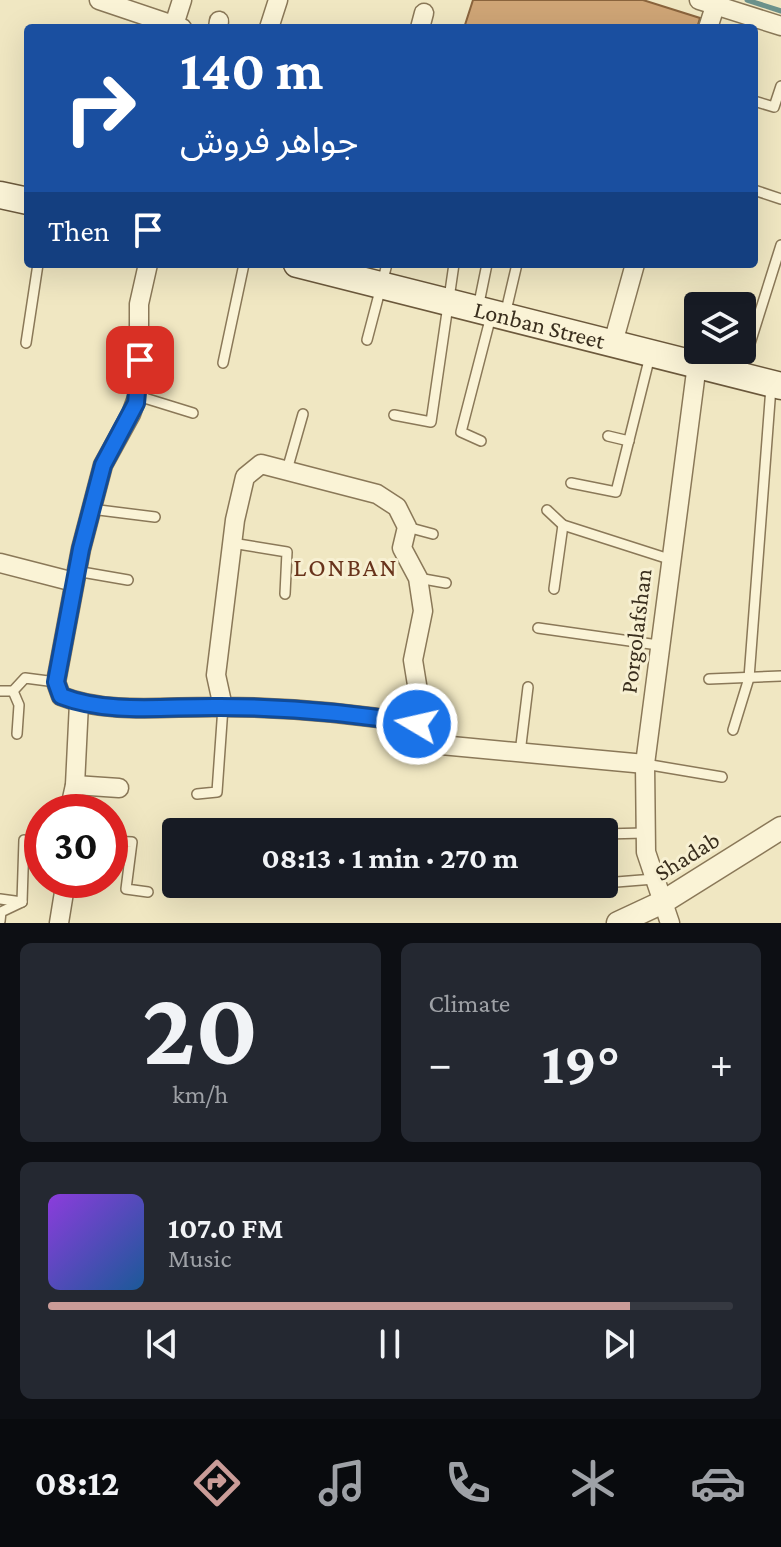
<!DOCTYPE html>
<meta charset="utf-8">
<style>
:root{--surface:#171b24;--page:#242831;--text:#f1f3f6;--muted:#9ea1a6;--line:#363941;--accent:#ca9c98}
body{margin:0;font-family:"Crimson Pro","Noto Sans Arabic",serif;background:var(--page);color:var(--text);height:100vh;display:flex;flex-direction:column;font-size:30px;white-space:nowrap}
*{box-sizing:border-box;margin:0}
p{font-size:26px;color:var(--muted)}
.icon{flex:none;width:44px;height:44px;fill:none;stroke:currentColor;stroke-width:2;stroke-linecap:round;stroke-linejoin:round}
.map{position:relative;height:923px;overflow:hidden}
.panel{display:flex;flex-direction:column;gap:20px;padding:20px;background:#0d0f14;flex:1}
.panel>*{flex:none}
.hud{position:absolute;left:24px;top:24px;width:734px;height:244px;border-radius:8px;box-shadow:0 8px 32px #0002;background:#1a4fa0;color:#fff;overflow:hidden}
.controls{position:absolute;left:684px;top:292px;display:grid;gap:16px}
.controls a{display:grid;place-items:center;width:72px;height:72px;border-radius:8px;background:var(--surface);box-shadow:0 8px 32px #0002;font-size:40px}
.speed{position:absolute;left:24px;top:794px;display:flex;gap:16px;font-size:40px;font-weight:700;text-align:center}
.speed>*{display:grid;place-content:center;width:104px;height:104px;border-radius:50%;background:var(--surface);box-shadow:0 8px 32px #0002;line-height:1}
.speed .limit{border:12px solid #d22;background:#fff;color:#111}
.pin{position:absolute;display:grid;place-items:center;width:68px;height:68px;color:#fff;margin:-34px;border-radius:16px;box-shadow:0 4px 12px #0006}
.me{position:absolute;width:88px;margin:-44px;rotate:279deg;stroke-linejoin:round;filter:drop-shadow(0 0 6px #0008)}
.turn{display:flex;align-items:center;gap:28px;height:168px;padding:0 24px;font-size:36px}
.turn .icon{width:104px;height:104px;stroke-width:2.5}
.turn b{display:block;font-size:56px;line-height:68px}
.then{display:flex;align-items:center;height:76px;padding:0 24px;background:#0003;gap:16px;font-size:30px}
.big{font-size:60px;font-weight:700;line-height:1.1}
.panel .tile{flex:1;display:flex;flex-direction:column;justify-content:center;gap:12px;min-width:0;padding:0 28px;border-radius:12px;background:var(--page)}
.panel .dial{align-items:center;gap:0}
.dial b{font-size:104px;line-height:1}
.song{display:flex;align-items:center;gap:24px}
.cover{width:96px;height:96px;border-radius:12px;background:linear-gradient(135deg,hsl(270 70% 55%),hsl(210 70% 35%))}
.played{height:8px;border-radius:4px;background:linear-gradient(90deg,var(--accent) 85%,var(--line) 85%)}
.keys{display:flex;justify-content:space-around;direction:ltr}
.heat{display:flex;justify-content:space-between;align-items:center;font-size:44px;direction:ltr}
.panel .tiles{flex:1;display:grid;gap:20px;grid-template-columns:1fr 1fr}
.tile:last-child{grid-column:span 2}
.trip{position:absolute;left:162px;top:818px;width:456px;height:80px;border-radius:8px;background:var(--surface);box-shadow:0 8px 32px #0002;font-weight:700;line-height:80px;text-align:center}
.tab-bar{display:flex;height:128px;justify-content:space-around;align-items:center;background:#090b0e;color:var(--muted)}
.tab-bar .icon{width:56px;height:56px}
.tab-bar .active{color:var(--accent)}
.tab-bar b{font-size:36px;color:var(--text)}
.map>svg:first-child{display:block}
</style>
<div class="map">
<svg width="781" height="923" viewBox="0 0 781 923">
<rect width="100%" height="100%" fill="#f0e7c2"/>
<g fill="none" stroke-linecap="round" stroke-linejoin="round">
<polyline stroke="#6b918b" stroke-width="5" points="747,0 781,11"/>
</g>
<polygon fill="#cfa576" stroke="#8a643d" stroke-width="2" points="473,0 643,0 700,18 697,28 464,28"/>
<g fill="none" stroke-linecap="round" stroke-linejoin="round">
<defs>
<g id="service">
<polyline points="754,101 774,107 781,86"/>
<polyline points="754,190 781,199"/>
<polyline points="478,308 487,264"/>
<polyline points="505,315 517,264"/>
<polyline points="367,340 387,264"/>
<polyline points="26,343 38,264"/>
<polyline points="223,363 244,264"/>
<polyline points="741,372 781,245"/>
<polyline points="138,396 193,413"/>
<polyline points="394,415 431,422 454,264"/>
<polyline points="608,436 629,441"/>
<polyline points="481,441 461,432 491,316"/>
<polyline points="287,470 303,414"/>
<polyline points="571,483 616,492 650,356"/>
<polyline points="91,509 155,517"/>
<polyline points="547,510 563,525 669,559"/>
<polyline points="407,527 433,534"/>
<polyline points="232,543 287,552 285,594"/>
<polyline points="76,571 128,580"/>
<polyline points="418,578 446,583"/>
<polyline points="554,589 563,525"/>
<polyline points="538,628 658,645"/>
<polyline points="709,679 781,676"/>
<polyline points="0,691 13,691 25,678 56,682"/>
<polyline points="13,691 19,705 17,734"/>
<polyline points="733,730 749,678 771,387"/>
<polyline points="520,753 528,687"/>
<polyline points="645,764 722,777"/>
<polyline points="197,794 217,792 223,707"/>
<polyline points="604,834 644,833"/>
<polyline points="110,841 132,842 126,889 148,892"/>
<polyline points="604,883 654,879"/>
<polyline points="0,899 22,902"/>
<polyline points="0,921 1,912 22,902 24,840"/>
</g>
<g id="minor">
<polyline points="99,0 182,28"/>
<polyline points="699,0 781,26"/>
<polyline points="174,25 182,0"/>
<polyline points="218,28 219,21"/>
<polyline points="269,28 278,0"/>
<polyline points="420,28 424,13"/>
<polyline points="708,28 717,0"/>
<path d="M148 264 139 304V392L131 414 103 465 81 549 56 682 61 696C108 715 169 706 220 707 286 707 352 713 417 724L418 691 413 660 423 611 418 578 402 548 407 527 397 507 377 494 261 464 245 477 235 520 216 675 223 707"/>
<polyline points="613,343 635,264"/>
<polyline points="0,563 74,582"/>
<polyline points="417,724 441,745 645,764"/>
<polyline points="75,785 119,788"/>
<polyline points="69,812 75,785 79,703"/>
<polyline points="59,923 66,880"/>
<polyline points="670,923 646,852 645,764 697,364"/>
</g>
<polyline id="tertiary" points="618,923 663,902 781,828"/>
<g id="secondary">
<polyline points="0,195 28,201"/>
<path id="s1" d="M297 264 781 386"/>
</g>
</defs>
<use href="#service" stroke="#8a7858" stroke-width="12"/>
<use href="#minor" stroke="#8a7858" stroke-width="21"/>
<use href="#tertiary" stroke="#8a7858" stroke-width="25"/>
<use href="#secondary" stroke="#6c593c" stroke-width="29"/>
<use href="#service" stroke="#faf3d6" stroke-width="9"/>
<use href="#minor" stroke="#faf3d6" stroke-width="18"/>
<use href="#tertiary" stroke="#faf3d6" stroke-width="22"/>
<use href="#secondary" stroke="#faf3d6" stroke-width="26"/>
</g>
<g fill="none" stroke-linecap="round" stroke-linejoin="round">
<defs>
<path id="route" d="M140 360 136 403 103 465 81 549 56 682 61 696C109 715 169 706 220 707 286 707 352 713 417 724"/>
</defs>
<use href="#route" stroke="#114b97" stroke-width="20"/>
<use href="#route" stroke="#1a73e8" stroke-width="14"/>
</g>
<g text-anchor="middle" stroke-width="6" stroke-linejoin="round" paint-order="stroke">
<g font-size="24" fill="#392e1d" stroke="#f7f0d2">
<text dy="8" stroke="none"><textPath href="#s1" startOffset="250">Lonban Street</textPath></text>
<text transform="translate(636 631) rotate(-83)" y="8">Porgolafshan</text>
<text transform="translate(687 856) rotate(-32)" y="8">Shadab</text>
</g>
<g font-size="26" letter-spacing="2" fill="#68331b" stroke="#f7f0d2">
<text x="346" y="576">LONBAN</text>
</g>
</g>
</svg>
<div class="controls">
<a><svg class="icon" aria-label="layers" viewBox="0 0 24 24"><path d="M12 4l9 5-9 5-9-5zM3 14l9 5 9-5"/></svg></a>
</div>
<div class="speed"><div class="limit">30</div></div>
<div class="pin" style="left:140px;top:360px;background:#d93025"><svg class="icon" aria-label="arrive" viewBox="0 0 24 24"><path d="M6 21V4h12l-3 4 3 4H6"/></svg></div>
<svg class="me" style="left:417px;top:724px" viewBox="-20 -20 40 40"><circle r="17" fill="#1a73e8" stroke="#fff" stroke-width="3"/><path d="M0-11L8 9 0 5-8 9z" fill="#fff"/></svg>
<div class="trip">08:13 · 1 min · 270 m</div>
<div class="hud">
<div class="turn"><svg class="icon" aria-label="right" viewBox="0 0 24 24"><path d="M7 20v-9h11M14 6l5 5-5 5"/></svg><div><b>140 m</b>جواهر فروش</div></div>
<div class="then">Then<svg class="icon" aria-label="arrive" viewBox="0 0 24 24"><path d="M6 21V4h12l-3 4 3 4H6"/></svg></div>
</div>
</div>
<section class="panel">
<div class="tiles">
<div class="tile dial"><b>20</b><p>km/h</p></div>
<div class="tile"><p>Climate</p>
<div class="heat"><a>−</a><b class="big">19°</b><a>+</a></div>
</div>
<div class="tile">
<div class="song"><i class="cover"></i><div><b>107.0 FM</b><p>Music</p></div></div>
<div class="played"></div>
<div class="keys"><svg class="icon" aria-label="previous" viewBox="0 0 24 24"><path d="M18 5L8 12l10 7zM5 5v14"/></svg><svg class="icon" aria-label="pause" viewBox="0 0 24 24"><path d="M8 5v14M16 5v14"/></svg><svg class="icon" aria-label="next" viewBox="0 0 24 24"><path d="M6 5l10 7-10 7zM19 5v14"/></svg></div>
</div>
</div>
</section>
<nav class="tab-bar">
<b>08:12</b>
<svg class="icon active" aria-label="directions" viewBox="0 0 24 24"><path d="M12 3l9 9-9 9-9-9zM9 14v-3h6M13 9l2 2-2 2"/></svg>
<svg class="icon" aria-label="music" viewBox="0 0 24 24"><path d="M9 18V5l10-2v13"/><circle cx="6" cy="18" r="3"/><circle cx="16" cy="16" r="3"/></svg>
<svg class="icon" aria-label="phone" viewBox="0 0 24 24"><path d="M5 4h4l2 5-3 2q2 4 5 5l2-3 5 2v4C11 20 4 13 5 4z"/></svg>
<svg class="icon" aria-label="climate" viewBox="0 0 24 24"><path d="M12 3v18M4 7l16 10M4 17L20 7"/></svg>
<svg class="icon" aria-label="car" viewBox="0 0 24 24"><path d="M5 17H2v-5l4-1 3-4h7l3 4 3 1v5h-3M9 17h6M6 11h13"/><circle cx="7" cy="17" r="2"/><circle cx="17" cy="17" r="2"/></svg>
</nav>
